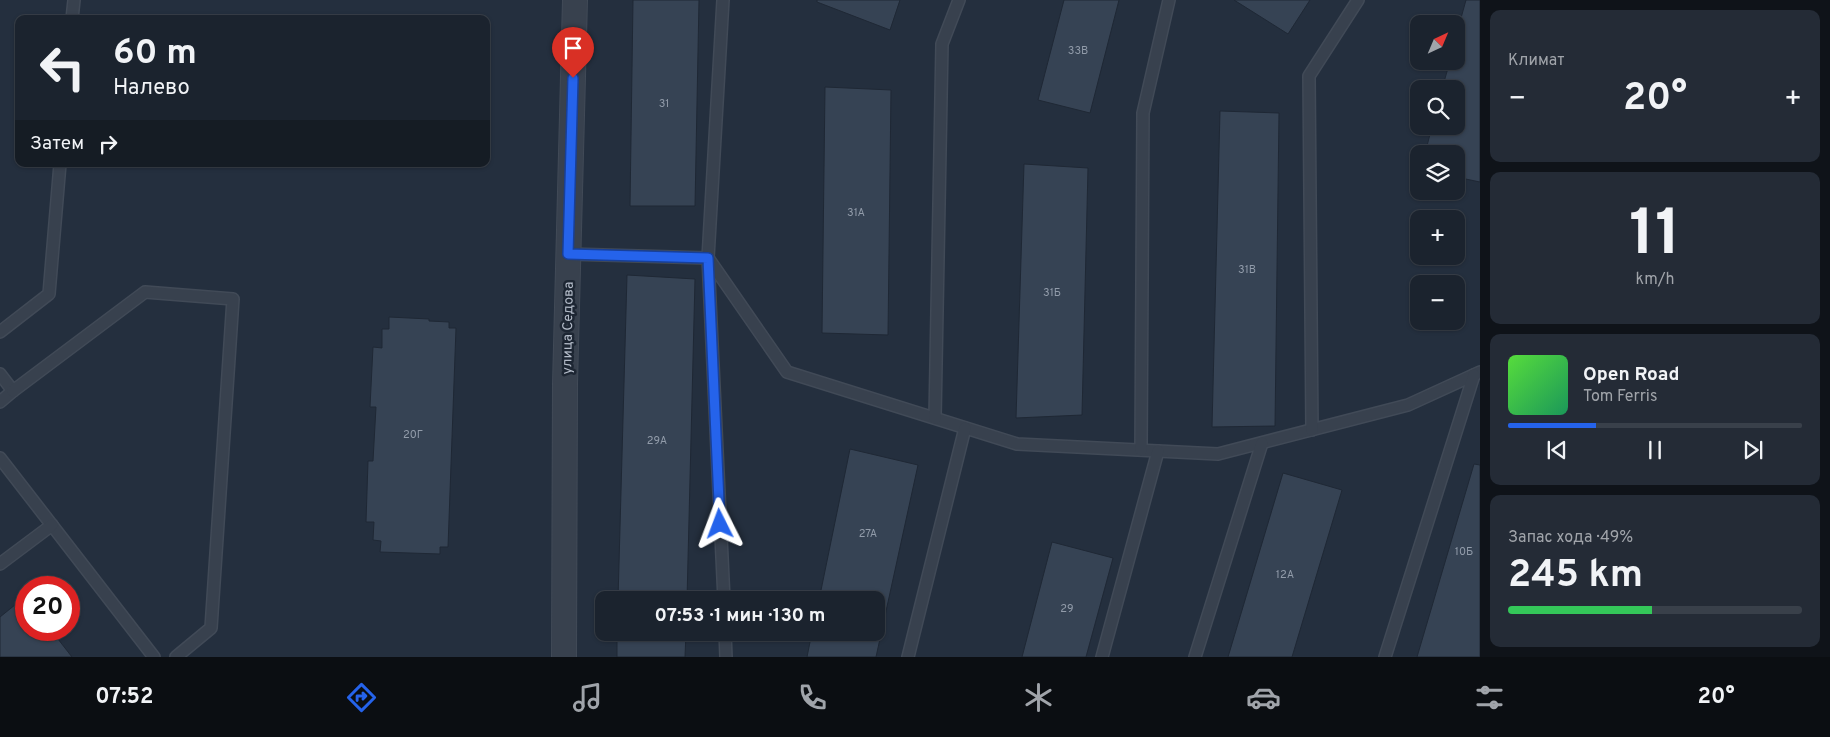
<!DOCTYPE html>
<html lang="ru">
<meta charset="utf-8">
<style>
:root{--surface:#1b232e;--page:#242b36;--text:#f1f3f6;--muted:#a0a4aa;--line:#39404a;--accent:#2563eb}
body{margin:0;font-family:Overpass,sans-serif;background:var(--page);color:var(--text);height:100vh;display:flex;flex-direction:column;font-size:19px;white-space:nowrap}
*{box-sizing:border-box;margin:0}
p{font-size:16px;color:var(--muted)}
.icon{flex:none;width:28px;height:28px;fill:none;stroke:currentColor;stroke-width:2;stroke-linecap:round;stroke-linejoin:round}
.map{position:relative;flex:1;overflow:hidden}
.drawer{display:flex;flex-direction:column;gap:10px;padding:10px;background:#0f1319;width:350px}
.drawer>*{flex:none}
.banner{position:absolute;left:15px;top:15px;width:475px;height:152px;border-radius:10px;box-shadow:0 1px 4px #0004,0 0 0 1px var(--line);background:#1b232e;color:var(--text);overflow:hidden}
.needle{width:32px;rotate:44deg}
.controls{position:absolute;left:1410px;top:15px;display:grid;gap:10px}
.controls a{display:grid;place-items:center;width:55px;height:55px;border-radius:10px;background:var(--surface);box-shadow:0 1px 4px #0004,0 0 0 1px var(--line);font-size:25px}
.speed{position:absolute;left:15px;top:576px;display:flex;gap:10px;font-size:25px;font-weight:700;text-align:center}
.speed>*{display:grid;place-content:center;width:65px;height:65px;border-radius:50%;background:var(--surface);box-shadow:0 1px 4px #0004,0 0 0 1px var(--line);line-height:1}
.speed .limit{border:8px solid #d22;background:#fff;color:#111}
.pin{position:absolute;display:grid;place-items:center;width:42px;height:42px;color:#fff;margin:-51px -21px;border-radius:50% 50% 50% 0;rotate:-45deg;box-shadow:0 0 5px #0007}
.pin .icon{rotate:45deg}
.me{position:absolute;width:55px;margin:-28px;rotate:357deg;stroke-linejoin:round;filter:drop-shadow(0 0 4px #0008)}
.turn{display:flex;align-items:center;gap:18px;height:105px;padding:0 15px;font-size:22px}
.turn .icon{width:65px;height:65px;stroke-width:2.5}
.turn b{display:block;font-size:35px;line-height:42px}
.then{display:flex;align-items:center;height:48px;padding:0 15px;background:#0003;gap:10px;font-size:19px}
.big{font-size:38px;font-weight:700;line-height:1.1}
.drawer .tile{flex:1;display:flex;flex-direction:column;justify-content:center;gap:8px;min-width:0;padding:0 18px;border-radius:10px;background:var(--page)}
.drawer .dial{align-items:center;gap:0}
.dial b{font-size:65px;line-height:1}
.song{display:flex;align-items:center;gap:15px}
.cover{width:60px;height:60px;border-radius:8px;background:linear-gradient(135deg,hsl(110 70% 55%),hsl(150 70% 35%))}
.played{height:5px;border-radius:2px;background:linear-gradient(90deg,var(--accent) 30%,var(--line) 30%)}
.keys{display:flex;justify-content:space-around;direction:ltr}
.heat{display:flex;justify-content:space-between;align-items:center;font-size:28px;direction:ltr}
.charge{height:8px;border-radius:4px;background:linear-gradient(90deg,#34c759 49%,var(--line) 0)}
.trip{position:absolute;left:595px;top:591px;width:290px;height:50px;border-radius:10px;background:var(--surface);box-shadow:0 1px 4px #0004,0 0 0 1px var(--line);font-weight:700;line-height:50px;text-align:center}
.tab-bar{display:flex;height:80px;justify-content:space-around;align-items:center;background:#0b0e12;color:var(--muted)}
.tab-bar .icon{width:35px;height:35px}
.tab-bar .active{color:var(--accent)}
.tab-bar b{font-size:22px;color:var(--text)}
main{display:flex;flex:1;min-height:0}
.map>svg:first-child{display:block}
</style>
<main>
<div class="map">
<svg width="1480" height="657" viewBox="0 0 1480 657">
<rect width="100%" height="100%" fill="#242f3e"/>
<g fill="#364354" stroke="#1f2835">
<polygon points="633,0 699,0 695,206 630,206"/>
<polygon points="817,0 900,0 890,30 817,2"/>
<polygon points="1064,0 1119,0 1090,113 1038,100"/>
<polygon points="1234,0 1310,0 1288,34"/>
<polygon points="1466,0 1480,0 1480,182 1456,177 1456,154 1425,154 1432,126 1456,126 1456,89 1442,89 1450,61 1456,61 1456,36"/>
<polygon points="825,87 891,90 888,335 822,333"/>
<polygon points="1220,111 1279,113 1275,426 1212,427"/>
<polygon points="1024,164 1088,168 1082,415 1016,418"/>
<polygon points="627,275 695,279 687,600 618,600"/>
<polygon points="389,317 429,319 429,321 449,322 449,328 456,328 448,547 440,547 440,554 380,552 381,541 373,540 374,522 366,522 368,461 373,461 376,407 370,407 373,347 382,348 382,329 389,329"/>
<polygon points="850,449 918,465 876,657 807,657 812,632 876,632 876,600 819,600"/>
<polygon points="1474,464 1480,465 1480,657 1417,657"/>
<polygon points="1283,473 1342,490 1292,657 1228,657"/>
<polygon points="1052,542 1113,558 1086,657 1022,657"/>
<polygon points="26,596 26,630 51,630 72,657 0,657 0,617"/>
<polygon points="617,632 686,632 685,657 617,657"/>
</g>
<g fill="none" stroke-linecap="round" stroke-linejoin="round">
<defs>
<g id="lane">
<polyline points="723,0 708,258 724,600"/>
<polyline points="72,19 74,0"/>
<polyline points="569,254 708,258 787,372 1017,444 1218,454 1408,405 1480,372"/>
<polyline points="0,332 49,294 60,164"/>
<polyline points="0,374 13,391 0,402"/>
<polyline points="13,391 145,292 233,299 211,628 176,657"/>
<polyline points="935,418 942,44 959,0"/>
<polyline points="1312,430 1309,76 1358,0"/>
<polyline points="1141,450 1143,113 1169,0"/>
<polyline points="0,458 154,657"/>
<polyline points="0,564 52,525"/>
<polyline points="725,632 726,657"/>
<polyline points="908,657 965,428"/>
<polyline points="1102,657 1158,451"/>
<polyline points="1195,657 1262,443"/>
<polyline points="1385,657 1474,375"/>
</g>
<polyline id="street" points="564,657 565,384 575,0"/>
</defs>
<use href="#lane" stroke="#414a57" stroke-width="14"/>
<use href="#street" stroke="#414a57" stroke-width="26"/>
<use href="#lane" stroke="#38414e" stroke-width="11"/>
<use href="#street" stroke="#38414e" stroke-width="24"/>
</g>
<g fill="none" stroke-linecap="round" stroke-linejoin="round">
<defs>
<polyline id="route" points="573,78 568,254 708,258 720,524"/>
</defs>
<use href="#route" stroke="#184099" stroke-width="12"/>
<use href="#route" stroke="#2563eb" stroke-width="9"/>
</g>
<g text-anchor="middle" stroke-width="5" stroke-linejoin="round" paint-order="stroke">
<g font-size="11" fill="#929caa">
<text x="1078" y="54">33В</text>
<text x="664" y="107">31</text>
<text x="856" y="216">31А</text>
<text x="1247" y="273">31В</text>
<text x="1052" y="296">31Б</text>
<text x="413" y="438">20Г</text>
<text x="657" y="444">29А</text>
<text x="868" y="537">27А</text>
<text x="1464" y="555">10Б</text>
<text x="1285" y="578">12А</text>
<text x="1067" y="612">29</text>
</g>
<g font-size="14" fill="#b4bcc9" stroke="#1d2633">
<text transform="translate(567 328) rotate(-89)" y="5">улица Седова</text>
</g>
</g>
</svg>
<div class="controls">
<a><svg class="needle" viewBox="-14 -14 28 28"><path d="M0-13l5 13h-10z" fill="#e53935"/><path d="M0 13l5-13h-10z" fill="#a0a4aa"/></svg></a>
<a><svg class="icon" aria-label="search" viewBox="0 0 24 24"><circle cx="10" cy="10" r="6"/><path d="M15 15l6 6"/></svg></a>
<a><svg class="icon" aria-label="layers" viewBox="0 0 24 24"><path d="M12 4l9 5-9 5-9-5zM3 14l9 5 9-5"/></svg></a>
<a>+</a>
<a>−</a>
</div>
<div class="speed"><div class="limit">20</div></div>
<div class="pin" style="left:573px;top:78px;background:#d93025"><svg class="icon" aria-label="arrive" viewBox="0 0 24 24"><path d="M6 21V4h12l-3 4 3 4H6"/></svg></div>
<svg class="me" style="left:720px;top:524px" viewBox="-20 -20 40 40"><path d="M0-17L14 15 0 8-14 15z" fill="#2563eb" stroke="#fff" stroke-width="4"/></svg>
<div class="trip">07:53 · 1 мин · 130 m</div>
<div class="banner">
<div class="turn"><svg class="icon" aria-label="left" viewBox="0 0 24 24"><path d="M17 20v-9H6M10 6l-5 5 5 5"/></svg><div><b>60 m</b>Налево</div></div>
<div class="then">Затем<svg class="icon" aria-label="right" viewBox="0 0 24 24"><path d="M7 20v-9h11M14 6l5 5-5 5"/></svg></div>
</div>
</div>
<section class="drawer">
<div class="tile"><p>Климат</p>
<div class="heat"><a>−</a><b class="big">20°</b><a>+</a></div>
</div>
<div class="tile dial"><b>11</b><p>km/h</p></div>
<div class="tile">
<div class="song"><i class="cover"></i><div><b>Open Road</b><p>Tom Ferris</p></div></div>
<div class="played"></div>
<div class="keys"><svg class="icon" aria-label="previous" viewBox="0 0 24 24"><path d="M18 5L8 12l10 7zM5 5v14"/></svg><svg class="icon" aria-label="pause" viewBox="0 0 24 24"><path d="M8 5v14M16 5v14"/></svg><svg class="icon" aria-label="next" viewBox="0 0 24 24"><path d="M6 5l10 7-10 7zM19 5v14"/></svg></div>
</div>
<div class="tile"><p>Запас хода · 49%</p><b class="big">245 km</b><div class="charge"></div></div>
</section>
</main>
<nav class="tab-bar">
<b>07:52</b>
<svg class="icon active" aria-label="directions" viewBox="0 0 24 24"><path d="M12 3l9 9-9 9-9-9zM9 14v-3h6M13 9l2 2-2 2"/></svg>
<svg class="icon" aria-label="music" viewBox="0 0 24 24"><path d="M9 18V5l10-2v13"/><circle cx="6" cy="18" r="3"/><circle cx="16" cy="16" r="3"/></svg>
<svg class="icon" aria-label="phone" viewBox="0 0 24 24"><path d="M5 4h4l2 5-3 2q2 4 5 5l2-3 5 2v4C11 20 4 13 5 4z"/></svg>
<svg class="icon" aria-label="climate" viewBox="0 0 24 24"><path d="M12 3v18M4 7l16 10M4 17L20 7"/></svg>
<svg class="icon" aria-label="car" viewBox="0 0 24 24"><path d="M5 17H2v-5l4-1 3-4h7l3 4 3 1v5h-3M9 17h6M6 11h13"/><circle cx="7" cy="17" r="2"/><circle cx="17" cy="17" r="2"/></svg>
<svg class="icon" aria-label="filters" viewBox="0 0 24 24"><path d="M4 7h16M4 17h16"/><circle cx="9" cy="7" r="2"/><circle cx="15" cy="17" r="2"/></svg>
<b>20°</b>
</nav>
